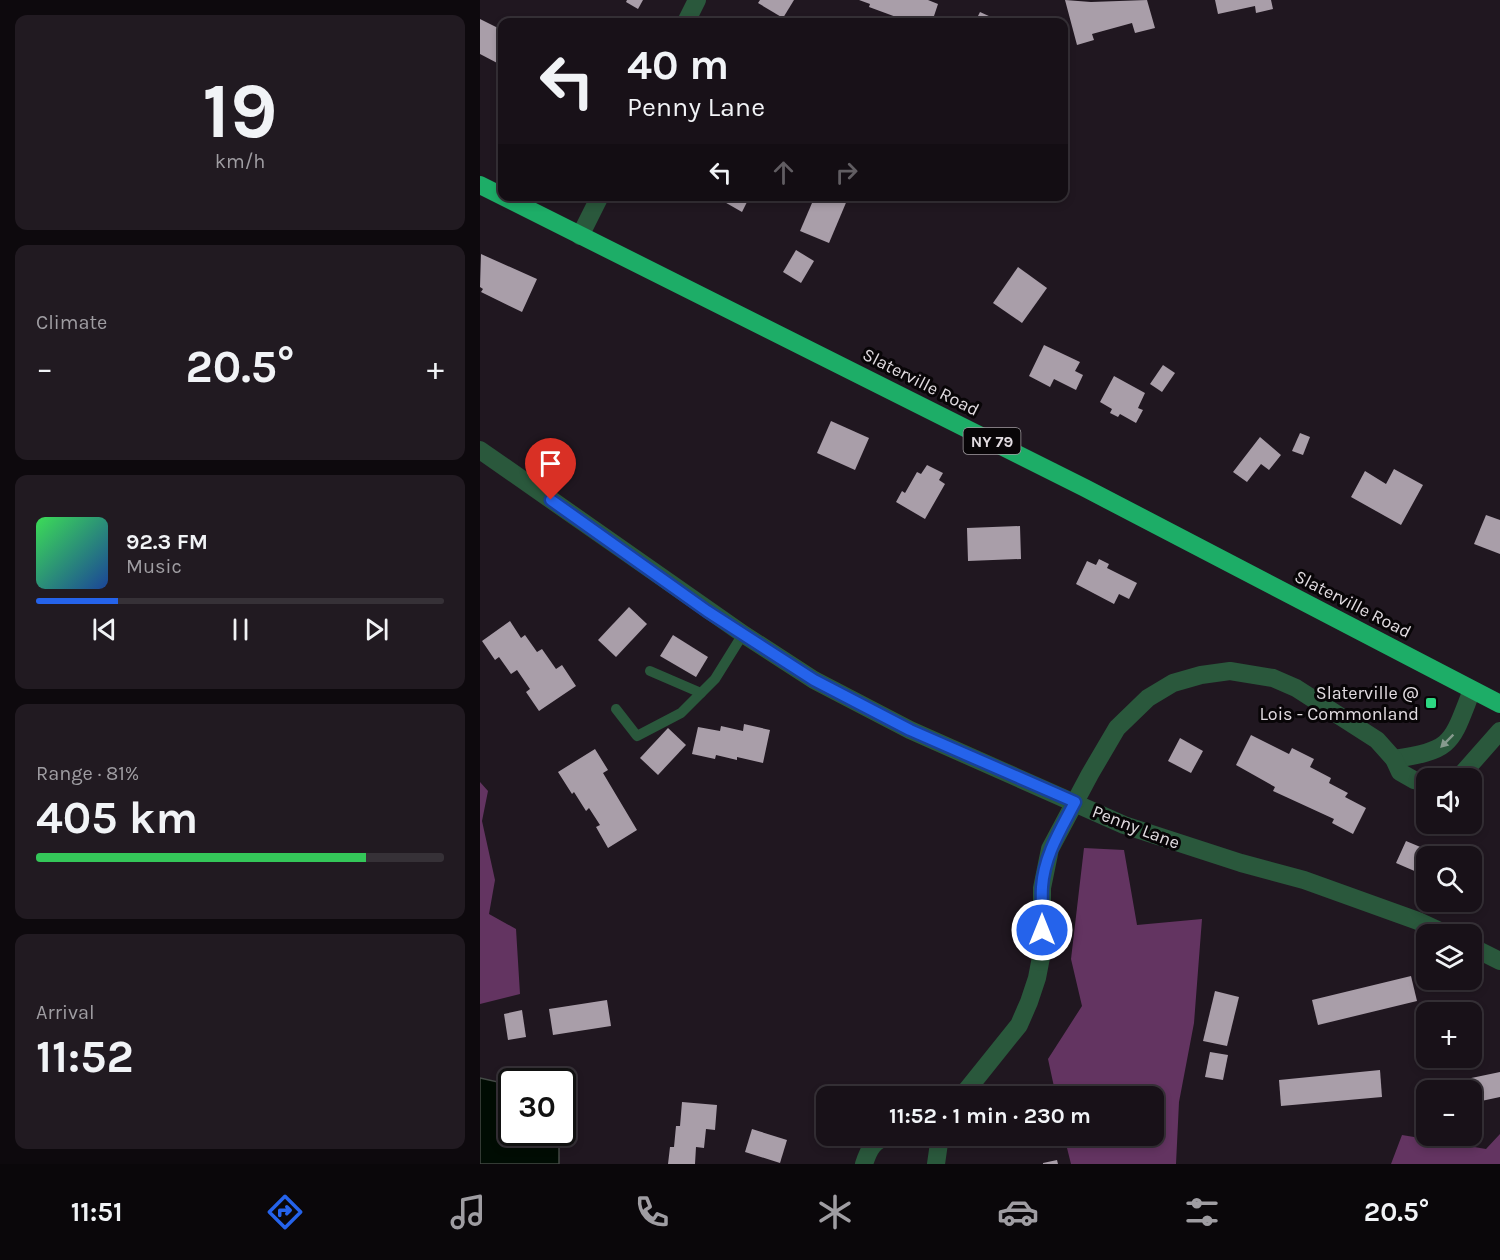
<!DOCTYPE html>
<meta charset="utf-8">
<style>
:root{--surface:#181118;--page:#211a21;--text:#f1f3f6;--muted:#9f9da2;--line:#363137;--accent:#2563eb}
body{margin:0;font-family:Karla,sans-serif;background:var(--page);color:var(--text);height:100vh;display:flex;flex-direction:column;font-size:22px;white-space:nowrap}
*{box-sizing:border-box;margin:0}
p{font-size:20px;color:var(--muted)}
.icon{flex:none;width:33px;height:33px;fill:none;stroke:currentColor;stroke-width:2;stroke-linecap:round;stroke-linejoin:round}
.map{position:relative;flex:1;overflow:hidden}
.drawer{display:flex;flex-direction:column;gap:15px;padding:15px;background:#0d090d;width:480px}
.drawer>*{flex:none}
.guide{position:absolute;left:18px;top:18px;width:570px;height:183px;border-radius:12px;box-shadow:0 3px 9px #0003,0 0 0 2px var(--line);background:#181118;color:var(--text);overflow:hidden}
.fabs{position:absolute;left:936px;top:768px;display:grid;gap:12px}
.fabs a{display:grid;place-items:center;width:66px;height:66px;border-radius:12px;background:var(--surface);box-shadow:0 3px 9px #0003,0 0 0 2px var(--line);font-size:30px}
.speed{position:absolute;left:18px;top:1068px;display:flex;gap:12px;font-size:30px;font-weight:700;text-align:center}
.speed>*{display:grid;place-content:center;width:78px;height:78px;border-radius:50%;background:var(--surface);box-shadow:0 3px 9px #0003,0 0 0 2px var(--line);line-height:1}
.speed .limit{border:3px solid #111;border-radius:9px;background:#fff;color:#111}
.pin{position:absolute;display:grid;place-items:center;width:51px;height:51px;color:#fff;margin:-62px -26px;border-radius:50% 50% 50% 0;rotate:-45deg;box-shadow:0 0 6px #0007}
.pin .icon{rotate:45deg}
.me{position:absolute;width:66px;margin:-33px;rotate:0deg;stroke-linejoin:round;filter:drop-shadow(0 0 4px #0008)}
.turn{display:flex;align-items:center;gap:21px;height:126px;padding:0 30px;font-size:27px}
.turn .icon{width:78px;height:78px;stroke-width:2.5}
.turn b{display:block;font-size:42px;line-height:51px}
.lanes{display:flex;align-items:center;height:57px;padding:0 30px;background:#0003;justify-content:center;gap:30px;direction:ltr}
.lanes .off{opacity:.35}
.big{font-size:45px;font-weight:700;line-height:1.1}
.drawer .widget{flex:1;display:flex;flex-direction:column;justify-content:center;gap:9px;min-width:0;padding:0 21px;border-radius:12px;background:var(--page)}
.drawer .dial{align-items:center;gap:0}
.dial b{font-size:78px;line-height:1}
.song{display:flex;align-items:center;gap:18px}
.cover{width:72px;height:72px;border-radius:9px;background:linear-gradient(135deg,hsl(130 70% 55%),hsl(220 70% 35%))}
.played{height:6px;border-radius:3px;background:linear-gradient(90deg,var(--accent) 20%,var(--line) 20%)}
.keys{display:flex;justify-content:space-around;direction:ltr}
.heat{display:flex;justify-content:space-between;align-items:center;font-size:33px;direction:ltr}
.charge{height:9px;border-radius:4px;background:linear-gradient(90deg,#34c759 81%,var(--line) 0)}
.trip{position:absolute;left:336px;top:1086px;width:348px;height:60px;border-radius:12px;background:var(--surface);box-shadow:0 3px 9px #0003,0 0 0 2px var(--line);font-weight:700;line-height:60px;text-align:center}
.dock{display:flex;height:96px;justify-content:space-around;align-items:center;background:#0a070a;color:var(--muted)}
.dock .icon{width:42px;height:42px}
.dock .current{color:var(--accent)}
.dock b{font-size:27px;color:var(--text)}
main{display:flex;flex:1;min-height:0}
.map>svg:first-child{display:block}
</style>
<main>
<section class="drawer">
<div class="widget dial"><b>19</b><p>km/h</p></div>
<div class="widget"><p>Climate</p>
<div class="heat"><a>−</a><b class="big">20.5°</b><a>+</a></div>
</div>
<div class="widget">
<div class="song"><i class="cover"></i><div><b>92.3 FM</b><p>Music</p></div></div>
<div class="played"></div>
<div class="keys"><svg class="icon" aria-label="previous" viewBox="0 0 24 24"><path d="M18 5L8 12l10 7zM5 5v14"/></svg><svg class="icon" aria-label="pause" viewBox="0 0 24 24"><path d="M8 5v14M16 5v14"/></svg><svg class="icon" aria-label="next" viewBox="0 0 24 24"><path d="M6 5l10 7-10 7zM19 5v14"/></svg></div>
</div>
<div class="widget"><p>Range · 81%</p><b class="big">405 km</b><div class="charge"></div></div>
<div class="widget"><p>Arrival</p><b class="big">11:52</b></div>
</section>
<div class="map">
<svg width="1020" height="1164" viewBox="0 0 1020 1164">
<rect width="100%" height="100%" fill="#201720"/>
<g fill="#633461">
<polygon points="0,782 8,791 2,821 15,880 9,914 36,929 40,994 0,1004"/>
<polygon points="604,848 644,850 657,925 722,919 714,1023 699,1102 696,1164 591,1164 584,1136 674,1136 674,1096 576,1096 568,1059 602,1006 591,959"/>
<polygon points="1020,1134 1020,1164 911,1164 922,1135 1006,1149"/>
</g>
<polygon fill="#000c03" stroke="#444a46" stroke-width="1.5" points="0,1078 31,1085 32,1132 76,1133 79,1145 79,1164 0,1164"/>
<g fill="#a99ea9">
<polygon points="147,0 163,0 158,9 146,2"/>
<polygon points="280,0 314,0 303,18 278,3"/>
<polygon points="379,0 448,0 458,4 452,22 426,22 427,21 389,7 390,4"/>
<polygon points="585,0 611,2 667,0 675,28 655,33 652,23 612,34 614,40 597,45"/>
<polygon points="735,0 791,0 793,9 776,13 775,6 738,14"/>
<polygon points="500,12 522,22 495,22"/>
<polygon points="0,19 22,30 21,65 0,54"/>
<polygon points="234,196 270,196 262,212"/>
<polygon points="335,196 364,196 368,198 349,243 320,231"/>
<polygon points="316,250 334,261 321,283 303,272"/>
<polygon points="1,254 57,279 42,312 1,292 3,289 0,287"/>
<polygon points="538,267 567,288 542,323 513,303"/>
<polygon points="564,345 600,362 595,371 603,375 596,390 574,379 570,387 549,376"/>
<polygon points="683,365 695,373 682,392 670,384"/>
<polygon points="634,376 665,393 658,408 663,410 656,423 640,414 638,417 630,413 632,409 620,402"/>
<polygon points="351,421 389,438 375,470 337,453"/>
<polygon points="820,433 830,437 823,455 812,451"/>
<polygon points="780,437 801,455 789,470 781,464 767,482 753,472"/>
<polygon points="447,465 463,473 459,480 465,484 445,519 416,502 422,491 425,493 437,472 441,474"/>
<polygon points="914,469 943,485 921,525 871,497 885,471 906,484"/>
<polygon points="1006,515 1020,520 1020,554 994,544"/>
<polygon points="540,526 541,559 488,561 487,528"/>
<polygon points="619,559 629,564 627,568 657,583 649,599 639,594 634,604 596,584 607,561 616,565"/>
<polygon points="149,607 167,624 136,657 118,640"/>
<polygon points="30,621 41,638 45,635 57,652 62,649 76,669 82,665 96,686 59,711 46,692 50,689 37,670 31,674 19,657 15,660 2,641"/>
<polygon points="193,635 228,657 216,677 180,656"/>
<polygon points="264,724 290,730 283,763 257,757 257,760 236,755 235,759 212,754 218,727 240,731 241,726 263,731"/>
<polygon points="188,728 206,745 178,775 160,758"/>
<polygon points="771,735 809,754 812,748 834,759 830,767 851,778 849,783 868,793 865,797 886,808 873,834 852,823 854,819 793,791 795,787 756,765"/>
<polygon points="700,738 723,751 711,773 688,761"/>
<polygon points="115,749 128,770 123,773 157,830 128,848 116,827 120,825 109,808 106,811 94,792 92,794 78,772"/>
<polygon points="926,841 962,856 946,856 946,876 916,863"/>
<polygon points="931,976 937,1001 838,1025 832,1000"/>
<polygon points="735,991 759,997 747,1046 723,1041"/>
<polygon points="127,1000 131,1026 73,1035 69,1009"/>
<polygon points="42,1010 46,1037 28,1040 24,1014"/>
<polygon points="730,1052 748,1055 743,1080 725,1077"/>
<polygon points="900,1070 902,1097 801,1106 799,1080"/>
<polygon points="1020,1072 1020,1097 992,1103 992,1090 954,1090 953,1086"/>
<polygon points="202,1102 237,1105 235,1130 226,1129 224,1148 216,1147 215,1164 188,1164 190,1147 194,1147 196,1126 200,1126"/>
<polygon points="272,1129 307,1140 300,1163 265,1152"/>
<polygon points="577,1160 578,1164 563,1164 563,1163"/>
</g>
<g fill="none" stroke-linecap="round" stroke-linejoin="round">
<g stroke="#2a583c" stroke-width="10">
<polyline points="170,671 221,693"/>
<polyline points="136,709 157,736 201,713 235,679 263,634"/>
</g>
<g stroke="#2a583c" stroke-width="18">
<polyline points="206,22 217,0"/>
<polyline points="100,236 120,196"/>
<polyline points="0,450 263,634 334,680 430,730 644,825 761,863 824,880 938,921 966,934"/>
<path d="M914 759C974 750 971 743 992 690"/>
<polyline points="973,778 982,774 1020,731"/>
<polyline points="992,947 1020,961"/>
<polyline points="482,1096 539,1025 549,1002 557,978 562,952 562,888 570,849 610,774 637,728 668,698 693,683 721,675 750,671 793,678 816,688 897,740 914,759 920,772 934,780 946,782"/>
<path d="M384 1164C389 1149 393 1141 408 1136"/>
<polyline points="456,1164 460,1136"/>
</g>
<polyline stroke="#1dad67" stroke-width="18" points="0,185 605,488 1020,704"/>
</g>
<defs><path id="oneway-solid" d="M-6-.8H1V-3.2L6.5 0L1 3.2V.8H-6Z" transform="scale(1.5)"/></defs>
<use fill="#869a8e" href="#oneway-solid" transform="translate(967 741) rotate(135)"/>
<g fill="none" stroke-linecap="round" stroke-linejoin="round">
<defs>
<path id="route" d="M71 500 227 611 334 680 430 730 595 802C581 829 564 856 562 887 561 901 563 915 562 930"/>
</defs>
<use href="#route" stroke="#184099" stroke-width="15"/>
<use href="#route" stroke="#2563eb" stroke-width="10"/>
</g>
<rect fill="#2dd883" stroke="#080507" stroke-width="2" x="945" y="697" width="12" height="12" rx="3"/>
<g text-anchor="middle" stroke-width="6" stroke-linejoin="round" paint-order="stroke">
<rect fill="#080507" stroke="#a19ca0" stroke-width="1.5" x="483.5" y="428" width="57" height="26" rx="4.5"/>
<g font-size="16" font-weight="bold" fill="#e2dce1">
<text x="512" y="447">NY 79</text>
</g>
<g font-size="18" fill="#e2dce1" stroke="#080507">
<text transform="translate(441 382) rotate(27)" y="6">Slaterville Road</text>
<text transform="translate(873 604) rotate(27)" y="6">Slaterville Road</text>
<text transform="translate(656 827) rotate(21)" y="6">Penny Lane</text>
</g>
<g font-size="18" fill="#e2dce1" stroke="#080507" text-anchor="end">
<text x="939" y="699">Slaterville @<tspan x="939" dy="21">Lois - Commonland</tspan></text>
</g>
</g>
</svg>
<div class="fabs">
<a><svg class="icon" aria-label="sound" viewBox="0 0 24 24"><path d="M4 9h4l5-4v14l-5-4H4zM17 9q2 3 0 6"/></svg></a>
<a><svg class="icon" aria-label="search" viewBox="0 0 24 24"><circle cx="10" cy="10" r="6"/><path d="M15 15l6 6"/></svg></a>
<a><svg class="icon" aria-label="layers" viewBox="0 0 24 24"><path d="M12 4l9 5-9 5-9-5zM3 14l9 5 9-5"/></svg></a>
<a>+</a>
<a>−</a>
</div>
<div class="speed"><div class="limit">30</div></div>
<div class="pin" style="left:71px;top:500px;background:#d93025"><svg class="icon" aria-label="arrive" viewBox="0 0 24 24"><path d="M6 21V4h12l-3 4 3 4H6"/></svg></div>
<svg class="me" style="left:562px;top:930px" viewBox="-20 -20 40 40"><circle r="17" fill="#2563eb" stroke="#fff" stroke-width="3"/><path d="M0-11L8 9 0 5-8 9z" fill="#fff"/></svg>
<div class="trip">11:52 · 1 min · 230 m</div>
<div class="guide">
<div class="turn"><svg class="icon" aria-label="left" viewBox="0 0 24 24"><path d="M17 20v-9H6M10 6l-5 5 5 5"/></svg><div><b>40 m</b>Penny Lane</div></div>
<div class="lanes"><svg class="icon" aria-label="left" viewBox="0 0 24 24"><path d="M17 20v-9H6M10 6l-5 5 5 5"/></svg><svg class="icon off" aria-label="ahead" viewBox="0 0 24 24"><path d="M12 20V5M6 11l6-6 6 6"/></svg><svg class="icon off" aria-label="right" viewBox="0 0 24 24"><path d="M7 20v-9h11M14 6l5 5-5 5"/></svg></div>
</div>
</div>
</main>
<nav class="dock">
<b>11:51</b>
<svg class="icon current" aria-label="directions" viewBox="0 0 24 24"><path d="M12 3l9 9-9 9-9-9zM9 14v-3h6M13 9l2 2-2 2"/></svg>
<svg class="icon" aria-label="music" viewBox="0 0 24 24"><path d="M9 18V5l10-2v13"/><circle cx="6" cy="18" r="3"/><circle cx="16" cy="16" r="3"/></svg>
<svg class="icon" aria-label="phone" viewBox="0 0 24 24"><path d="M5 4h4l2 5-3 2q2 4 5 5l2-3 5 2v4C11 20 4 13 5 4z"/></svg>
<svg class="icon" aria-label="climate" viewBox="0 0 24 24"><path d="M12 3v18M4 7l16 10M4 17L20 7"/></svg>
<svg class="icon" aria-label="car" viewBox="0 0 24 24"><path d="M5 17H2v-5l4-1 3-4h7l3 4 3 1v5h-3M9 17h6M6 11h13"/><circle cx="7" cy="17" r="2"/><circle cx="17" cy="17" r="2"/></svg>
<svg class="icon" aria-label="filters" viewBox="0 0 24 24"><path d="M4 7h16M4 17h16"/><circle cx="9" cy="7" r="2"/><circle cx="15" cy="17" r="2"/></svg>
<b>20.5°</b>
</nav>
